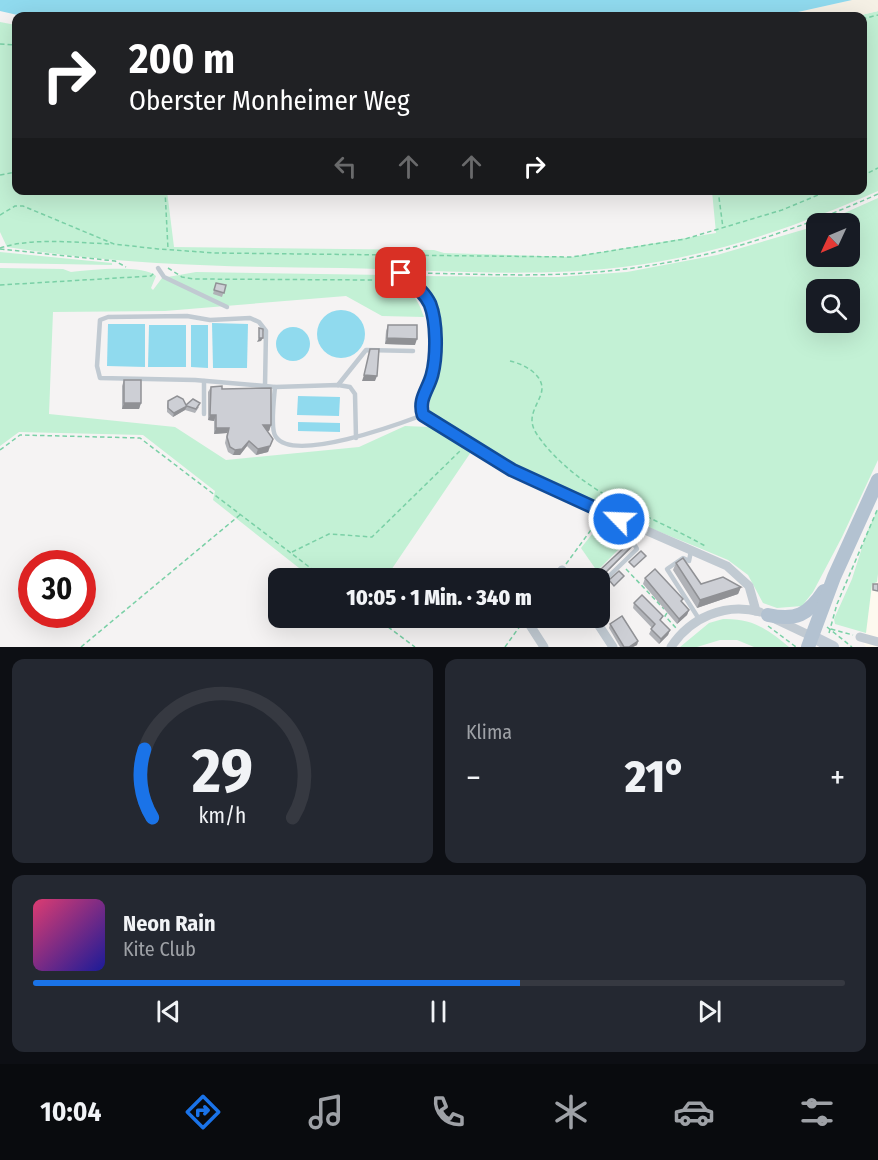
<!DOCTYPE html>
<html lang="de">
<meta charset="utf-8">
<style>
:root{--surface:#171b24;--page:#242831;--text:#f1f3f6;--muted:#9ea1a6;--line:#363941;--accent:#1a73e8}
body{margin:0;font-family:"Fira Sans Condensed",sans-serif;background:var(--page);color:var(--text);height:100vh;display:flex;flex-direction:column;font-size:22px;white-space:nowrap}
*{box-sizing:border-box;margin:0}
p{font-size:20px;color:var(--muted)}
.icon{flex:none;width:33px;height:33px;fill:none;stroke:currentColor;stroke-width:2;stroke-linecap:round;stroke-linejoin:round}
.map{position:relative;height:647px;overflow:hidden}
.panel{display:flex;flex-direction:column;gap:12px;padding:12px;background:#0d0f14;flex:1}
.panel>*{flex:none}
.hud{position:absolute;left:12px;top:12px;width:855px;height:183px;border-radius:12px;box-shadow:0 6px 24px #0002;background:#202124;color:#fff;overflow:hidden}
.needle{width:39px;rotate:226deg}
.controls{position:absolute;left:806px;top:213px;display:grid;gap:12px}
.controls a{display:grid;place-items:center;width:54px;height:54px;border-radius:12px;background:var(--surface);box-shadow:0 6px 24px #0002;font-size:30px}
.speed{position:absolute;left:18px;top:550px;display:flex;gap:12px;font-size:30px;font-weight:700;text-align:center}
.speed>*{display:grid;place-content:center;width:78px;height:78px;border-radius:50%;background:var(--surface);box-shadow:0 6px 24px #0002;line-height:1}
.speed .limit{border:9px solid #d22;background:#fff;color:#111}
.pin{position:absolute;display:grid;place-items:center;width:51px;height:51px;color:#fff;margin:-26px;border-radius:12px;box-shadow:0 3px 9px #0006}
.me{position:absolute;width:66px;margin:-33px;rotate:294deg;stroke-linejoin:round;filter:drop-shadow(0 0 4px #0008)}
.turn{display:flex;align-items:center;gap:21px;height:126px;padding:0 18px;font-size:27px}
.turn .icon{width:78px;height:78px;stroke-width:2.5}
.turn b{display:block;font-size:42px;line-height:51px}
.lanes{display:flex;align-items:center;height:57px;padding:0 18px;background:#0003;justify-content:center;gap:30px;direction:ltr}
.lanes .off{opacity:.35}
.big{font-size:45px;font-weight:800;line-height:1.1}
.panel .widget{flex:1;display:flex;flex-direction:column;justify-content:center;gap:9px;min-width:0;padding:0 21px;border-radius:12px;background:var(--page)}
.panel .dial{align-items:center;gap:0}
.dial svg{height:156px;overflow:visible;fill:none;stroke:var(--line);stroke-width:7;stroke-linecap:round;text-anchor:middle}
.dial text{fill:var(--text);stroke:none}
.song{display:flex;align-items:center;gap:18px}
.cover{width:72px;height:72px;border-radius:9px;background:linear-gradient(135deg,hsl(340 70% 55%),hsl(240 70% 35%))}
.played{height:6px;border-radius:3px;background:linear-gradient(90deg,var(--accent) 60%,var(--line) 60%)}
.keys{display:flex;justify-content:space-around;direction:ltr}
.heat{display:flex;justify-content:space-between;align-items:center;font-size:33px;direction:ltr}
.panel .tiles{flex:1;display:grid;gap:12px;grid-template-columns:1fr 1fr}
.widget:last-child{grid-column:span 2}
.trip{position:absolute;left:268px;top:568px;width:342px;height:60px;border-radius:12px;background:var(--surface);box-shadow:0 6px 24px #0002;font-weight:800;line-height:60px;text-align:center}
.dock{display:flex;height:96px;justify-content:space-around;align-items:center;background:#090b0e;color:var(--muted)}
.dock .icon{width:42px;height:42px}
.dock .current{color:var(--accent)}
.dock b{font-size:27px;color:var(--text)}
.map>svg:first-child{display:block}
</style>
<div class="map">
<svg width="878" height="647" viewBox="0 0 878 647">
<rect width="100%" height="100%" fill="#f5f3f3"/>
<polygon fill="#fdf9ef" points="878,574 878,647 866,647 864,644 872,584 877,582"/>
<g fill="#c3f1d5" fill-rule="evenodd">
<path d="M878 11V191C796 227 712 256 623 267 530 278 435 270 342 268 228 267 120 265 7 247L0 232V22L16 25V190L167 191 174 247 434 250 444 253 571 257 716 233 712 191 862 190V16H857Z"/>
<path d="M878 198V460L842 537 813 592 802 606 777 608 763 603 748 575 728 560C628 517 515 481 430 411 428 393 435 390 437 375 443 342 442 301 418 276L558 277 627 272 717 255 816 226V256H849V224L822 223ZM816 290H849V322H816Z"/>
<polygon points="0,252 112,263 112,265 0,263"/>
<path d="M0 268 63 269 71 272C89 270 143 264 156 276L151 288 153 290 162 278 196 272 386 275C408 288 416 293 424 317L382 316 346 296 165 311 53 312 49 414 175 427 226 460 359 447 405 426 430 427 471 452 385 579H313L213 500 215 491 143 435 19 432 0 446Z"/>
<polygon points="878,509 878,574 877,582 872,584 866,633 835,624 834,619 852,579 867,532"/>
<polygon points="604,519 627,530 627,541 597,571 581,548"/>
<path d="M723 619C752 618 768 629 789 647H754L737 640H720L697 647H680L709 623Z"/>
</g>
<polygon fill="#f5f0e5" points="852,0 878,0 878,11 857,16 781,16"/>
<g fill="#90daee">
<polygon points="0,0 852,0 780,16 22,16 0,11"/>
<circle cx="341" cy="334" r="24"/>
<polygon points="212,323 248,324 247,368 213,368"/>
<polygon points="108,324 145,324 145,367 107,366"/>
<polygon points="149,325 186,325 186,367 148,367"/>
<polygon points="191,325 208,325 208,368 191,367"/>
<circle cx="293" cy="344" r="17"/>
<polygon points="298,396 340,397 339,416 297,415"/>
<polygon points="298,422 340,423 340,432 298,431"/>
</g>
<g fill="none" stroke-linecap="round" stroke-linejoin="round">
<g stroke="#7ad0a6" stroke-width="1.5" stroke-dasharray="4.5 3" stroke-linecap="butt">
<polyline points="862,19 878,15"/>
<polyline points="0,44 16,45"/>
<polyline points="0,175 16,172"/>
<polyline points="862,176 878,168"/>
<polyline points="165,190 168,249"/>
<polyline points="718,190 723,228"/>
<polyline points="0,215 15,206 23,206 114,244 158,249 216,253 572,257 685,239 782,210 830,190"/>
<path d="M0 248C34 237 77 243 112 244"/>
<polyline points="0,249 115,261 126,267"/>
<polyline points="410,256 413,272"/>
<polyline points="168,268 182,277 194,279 375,280 388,278 394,274"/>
<path d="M413 273C481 274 549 278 617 270 708 260 795 231 878 194"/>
<polyline points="0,285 151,276 154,273"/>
<path d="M510 361C524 364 547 376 541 394 538 403 532 411 532 420 532 430 539 437 544 444 589 498 649 514 707 547"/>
<polyline points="0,450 20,435 140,438 325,579"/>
<polyline points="292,552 329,534 372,537 462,449"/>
<polyline points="566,564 599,519"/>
<polyline points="626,569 664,609"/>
<polyline points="667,613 665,616 677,629"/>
<polyline points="376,618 415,647"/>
<polyline points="768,626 796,647"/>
<polyline points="827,627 852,647"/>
<polyline points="831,629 853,635"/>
<polyline points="829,633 837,604 878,508"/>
<polyline points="81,647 241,514"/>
<polyline points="505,647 520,626"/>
</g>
<g stroke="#c1cad2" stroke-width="4.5">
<polyline points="158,268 164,277 227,307"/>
<polyline points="204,381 204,414"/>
<polyline points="338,385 366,350 413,351"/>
<polyline points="265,386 266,331 259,322 250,318 210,320 187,316 108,317 100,320 97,366 100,378 195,380 265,386 275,387 338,385 350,387 355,394 356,438"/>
<path d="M275 387C274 398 270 430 276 437 294 463 399 424 423 415"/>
<polyline points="691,551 689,561 683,558 667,569 699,619"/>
<polyline points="607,578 637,549 631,539 633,526"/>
</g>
<g stroke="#c1cad2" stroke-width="9">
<path d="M401 273C411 282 424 291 430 304 437 322 437 356 432 375 428 390 418 400 423 415L533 481 727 566 749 586 756 611"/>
<polyline points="562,570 568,579"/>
<polyline points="594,618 613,647"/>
<polyline points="526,619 544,647"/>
<polyline points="775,619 811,636"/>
<polyline points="860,637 878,642"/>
<path d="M671 647C690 618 725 602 760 612"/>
</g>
<polyline stroke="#c1cbd6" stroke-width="12" points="811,636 833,647"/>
<g stroke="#b3c2d1" stroke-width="14">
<path d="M768 615C796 621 808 615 824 591"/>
<polyline points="808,647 834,577 878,480"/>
</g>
</g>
<g fill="#b0b2b7">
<polygon points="216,283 226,285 222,297 213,294"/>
<polygon points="388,325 415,345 385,344 386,331"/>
<polygon points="124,380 141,403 139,409 122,409 122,386"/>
<polygon points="211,387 222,389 271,425 269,431 267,431 273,439 268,452 256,455 247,446 240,455 233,455 228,452 225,443 227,433 214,434 214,421 208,420 208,392"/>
<polygon points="168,401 186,405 199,407 195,413 185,410 173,417 167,412 167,405"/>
<polygon points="676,563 701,584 741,587 738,594 697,608 673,570"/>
<polygon points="645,578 682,602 689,610 687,615 677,624 643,584"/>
<polygon points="634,603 661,622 670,630 668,635 659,644 649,634 652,628 633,608"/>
<polygon points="610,624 638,641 637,645 633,647 620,647 609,628"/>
</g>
<g fill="#909195">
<polygon points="259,338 263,338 261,341 257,342"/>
<polygon points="387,338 417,339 415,345 385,344"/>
<polygon points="364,375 377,376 375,381 362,381"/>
<polygon points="124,403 141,403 139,409 122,409"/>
<polygon points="187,406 185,410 173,417 174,413"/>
<polygon points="210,415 216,415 214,421 208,420"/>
<polygon points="263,425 271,425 269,431 261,431"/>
<polygon points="216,428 229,428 227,433 214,434"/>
<polygon points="249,441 247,446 240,455 233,455 235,450"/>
<polygon points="270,446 268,452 256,455 258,449"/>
<polygon points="632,546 631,548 603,576 604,574"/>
<polygon points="741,587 738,594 697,608 700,600"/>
<polygon points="689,610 687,615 677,624 679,619"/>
<polygon points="670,630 668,635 659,644 661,639"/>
<polygon points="638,641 637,645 633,647 629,647"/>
</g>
<g fill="#cdcfd5" stroke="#909195" stroke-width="1.5">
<polygon points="216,283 226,285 224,293 214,290"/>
<polygon points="388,325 417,325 417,339 387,338"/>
<polygon points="259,328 263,329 263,338 259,338"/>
<polygon points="370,349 379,349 377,376 364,375"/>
<rect x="124" y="380" width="17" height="23"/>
<polygon points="222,386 222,389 271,388 271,425 263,425 273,439 270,446 258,449 249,441 242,449 235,450 230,447 227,437 229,428 216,428 216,415 210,415 211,387"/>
<polygon points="177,396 183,399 186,405 193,399 200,403 196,409 187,406 174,413 168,408 168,401"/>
<polygon points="629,543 632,546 604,574 600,570"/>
<polygon points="641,551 646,556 634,567 629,562"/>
<polygon points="683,558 701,584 723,577 741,587 700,600 676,563"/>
<polygon points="655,569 683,599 681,601 689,610 679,619 645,578"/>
<polygon points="619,571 624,576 614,586 609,580"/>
<polygon points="873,584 878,584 878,591 873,590"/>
<polygon points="642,595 663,616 660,620 670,630 661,639 651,629 655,624 634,603"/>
<polygon points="622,616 638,641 629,647 624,647 610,624"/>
</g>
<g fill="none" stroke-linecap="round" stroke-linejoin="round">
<defs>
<path id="route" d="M401 273C411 282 424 291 430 304 437 322 437 356 432 375 428 390 418 399 423 415L512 470 619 519"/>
</defs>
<use href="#route" stroke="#114b97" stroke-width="15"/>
<use href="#route" stroke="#1a73e8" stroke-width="10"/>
</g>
</svg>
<div class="controls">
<a><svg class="needle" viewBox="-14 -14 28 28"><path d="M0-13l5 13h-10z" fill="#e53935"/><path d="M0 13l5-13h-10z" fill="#9ea1a6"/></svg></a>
<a><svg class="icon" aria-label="search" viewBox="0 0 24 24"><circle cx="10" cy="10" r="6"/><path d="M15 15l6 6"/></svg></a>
</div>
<div class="speed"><div class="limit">30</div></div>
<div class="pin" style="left:401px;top:273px;background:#d93025"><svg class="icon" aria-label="arrive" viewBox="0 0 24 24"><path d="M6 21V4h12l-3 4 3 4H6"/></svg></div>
<svg class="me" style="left:619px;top:519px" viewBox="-20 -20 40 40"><circle r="17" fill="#1a73e8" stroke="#fff" stroke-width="3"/><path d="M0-11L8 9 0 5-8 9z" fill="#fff"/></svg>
<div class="trip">10:05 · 1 Min. · 340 m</div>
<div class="hud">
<div class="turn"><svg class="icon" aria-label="right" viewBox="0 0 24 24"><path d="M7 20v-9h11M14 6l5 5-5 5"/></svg><div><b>200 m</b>Oberster Monheimer Weg</div></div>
<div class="lanes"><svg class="icon off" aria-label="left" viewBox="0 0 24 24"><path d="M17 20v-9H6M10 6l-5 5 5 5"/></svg><svg class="icon off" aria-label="ahead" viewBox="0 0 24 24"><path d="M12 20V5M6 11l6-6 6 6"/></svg><svg class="icon off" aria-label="ahead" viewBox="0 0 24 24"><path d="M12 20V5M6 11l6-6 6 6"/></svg><svg class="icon" aria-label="right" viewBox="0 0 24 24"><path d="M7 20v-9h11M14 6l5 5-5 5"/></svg></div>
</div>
</div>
<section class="panel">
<div class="tiles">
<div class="widget dial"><svg viewBox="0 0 100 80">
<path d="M14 69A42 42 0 1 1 86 69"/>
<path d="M14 69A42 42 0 0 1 10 34" stroke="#1a73e8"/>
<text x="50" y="56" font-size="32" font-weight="700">29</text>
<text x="50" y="72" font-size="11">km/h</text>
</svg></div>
<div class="widget"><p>Klima</p>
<div class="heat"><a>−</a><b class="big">21°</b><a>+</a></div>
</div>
<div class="widget">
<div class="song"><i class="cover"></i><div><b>Neon Rain</b><p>Kite Club</p></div></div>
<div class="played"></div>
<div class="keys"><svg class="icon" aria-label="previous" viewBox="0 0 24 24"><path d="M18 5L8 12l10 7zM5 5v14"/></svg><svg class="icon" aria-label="pause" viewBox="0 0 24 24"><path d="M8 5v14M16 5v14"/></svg><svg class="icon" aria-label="next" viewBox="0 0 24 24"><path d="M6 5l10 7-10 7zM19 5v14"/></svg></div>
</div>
</div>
</section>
<nav class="dock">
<b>10:04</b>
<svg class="icon current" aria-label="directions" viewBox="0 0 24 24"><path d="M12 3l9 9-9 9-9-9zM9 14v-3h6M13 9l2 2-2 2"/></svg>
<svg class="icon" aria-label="music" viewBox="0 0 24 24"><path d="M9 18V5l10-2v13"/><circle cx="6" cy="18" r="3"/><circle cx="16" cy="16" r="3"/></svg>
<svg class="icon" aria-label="phone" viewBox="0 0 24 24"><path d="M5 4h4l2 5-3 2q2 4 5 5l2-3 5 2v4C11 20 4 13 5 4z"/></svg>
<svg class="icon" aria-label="climate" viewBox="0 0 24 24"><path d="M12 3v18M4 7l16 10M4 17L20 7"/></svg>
<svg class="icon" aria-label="car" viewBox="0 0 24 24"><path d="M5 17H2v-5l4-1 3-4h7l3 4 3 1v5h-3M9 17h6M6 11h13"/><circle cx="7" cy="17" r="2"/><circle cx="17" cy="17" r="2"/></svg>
<svg class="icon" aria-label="filters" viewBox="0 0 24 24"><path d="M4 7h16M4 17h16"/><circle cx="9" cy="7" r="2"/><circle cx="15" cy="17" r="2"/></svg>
</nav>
